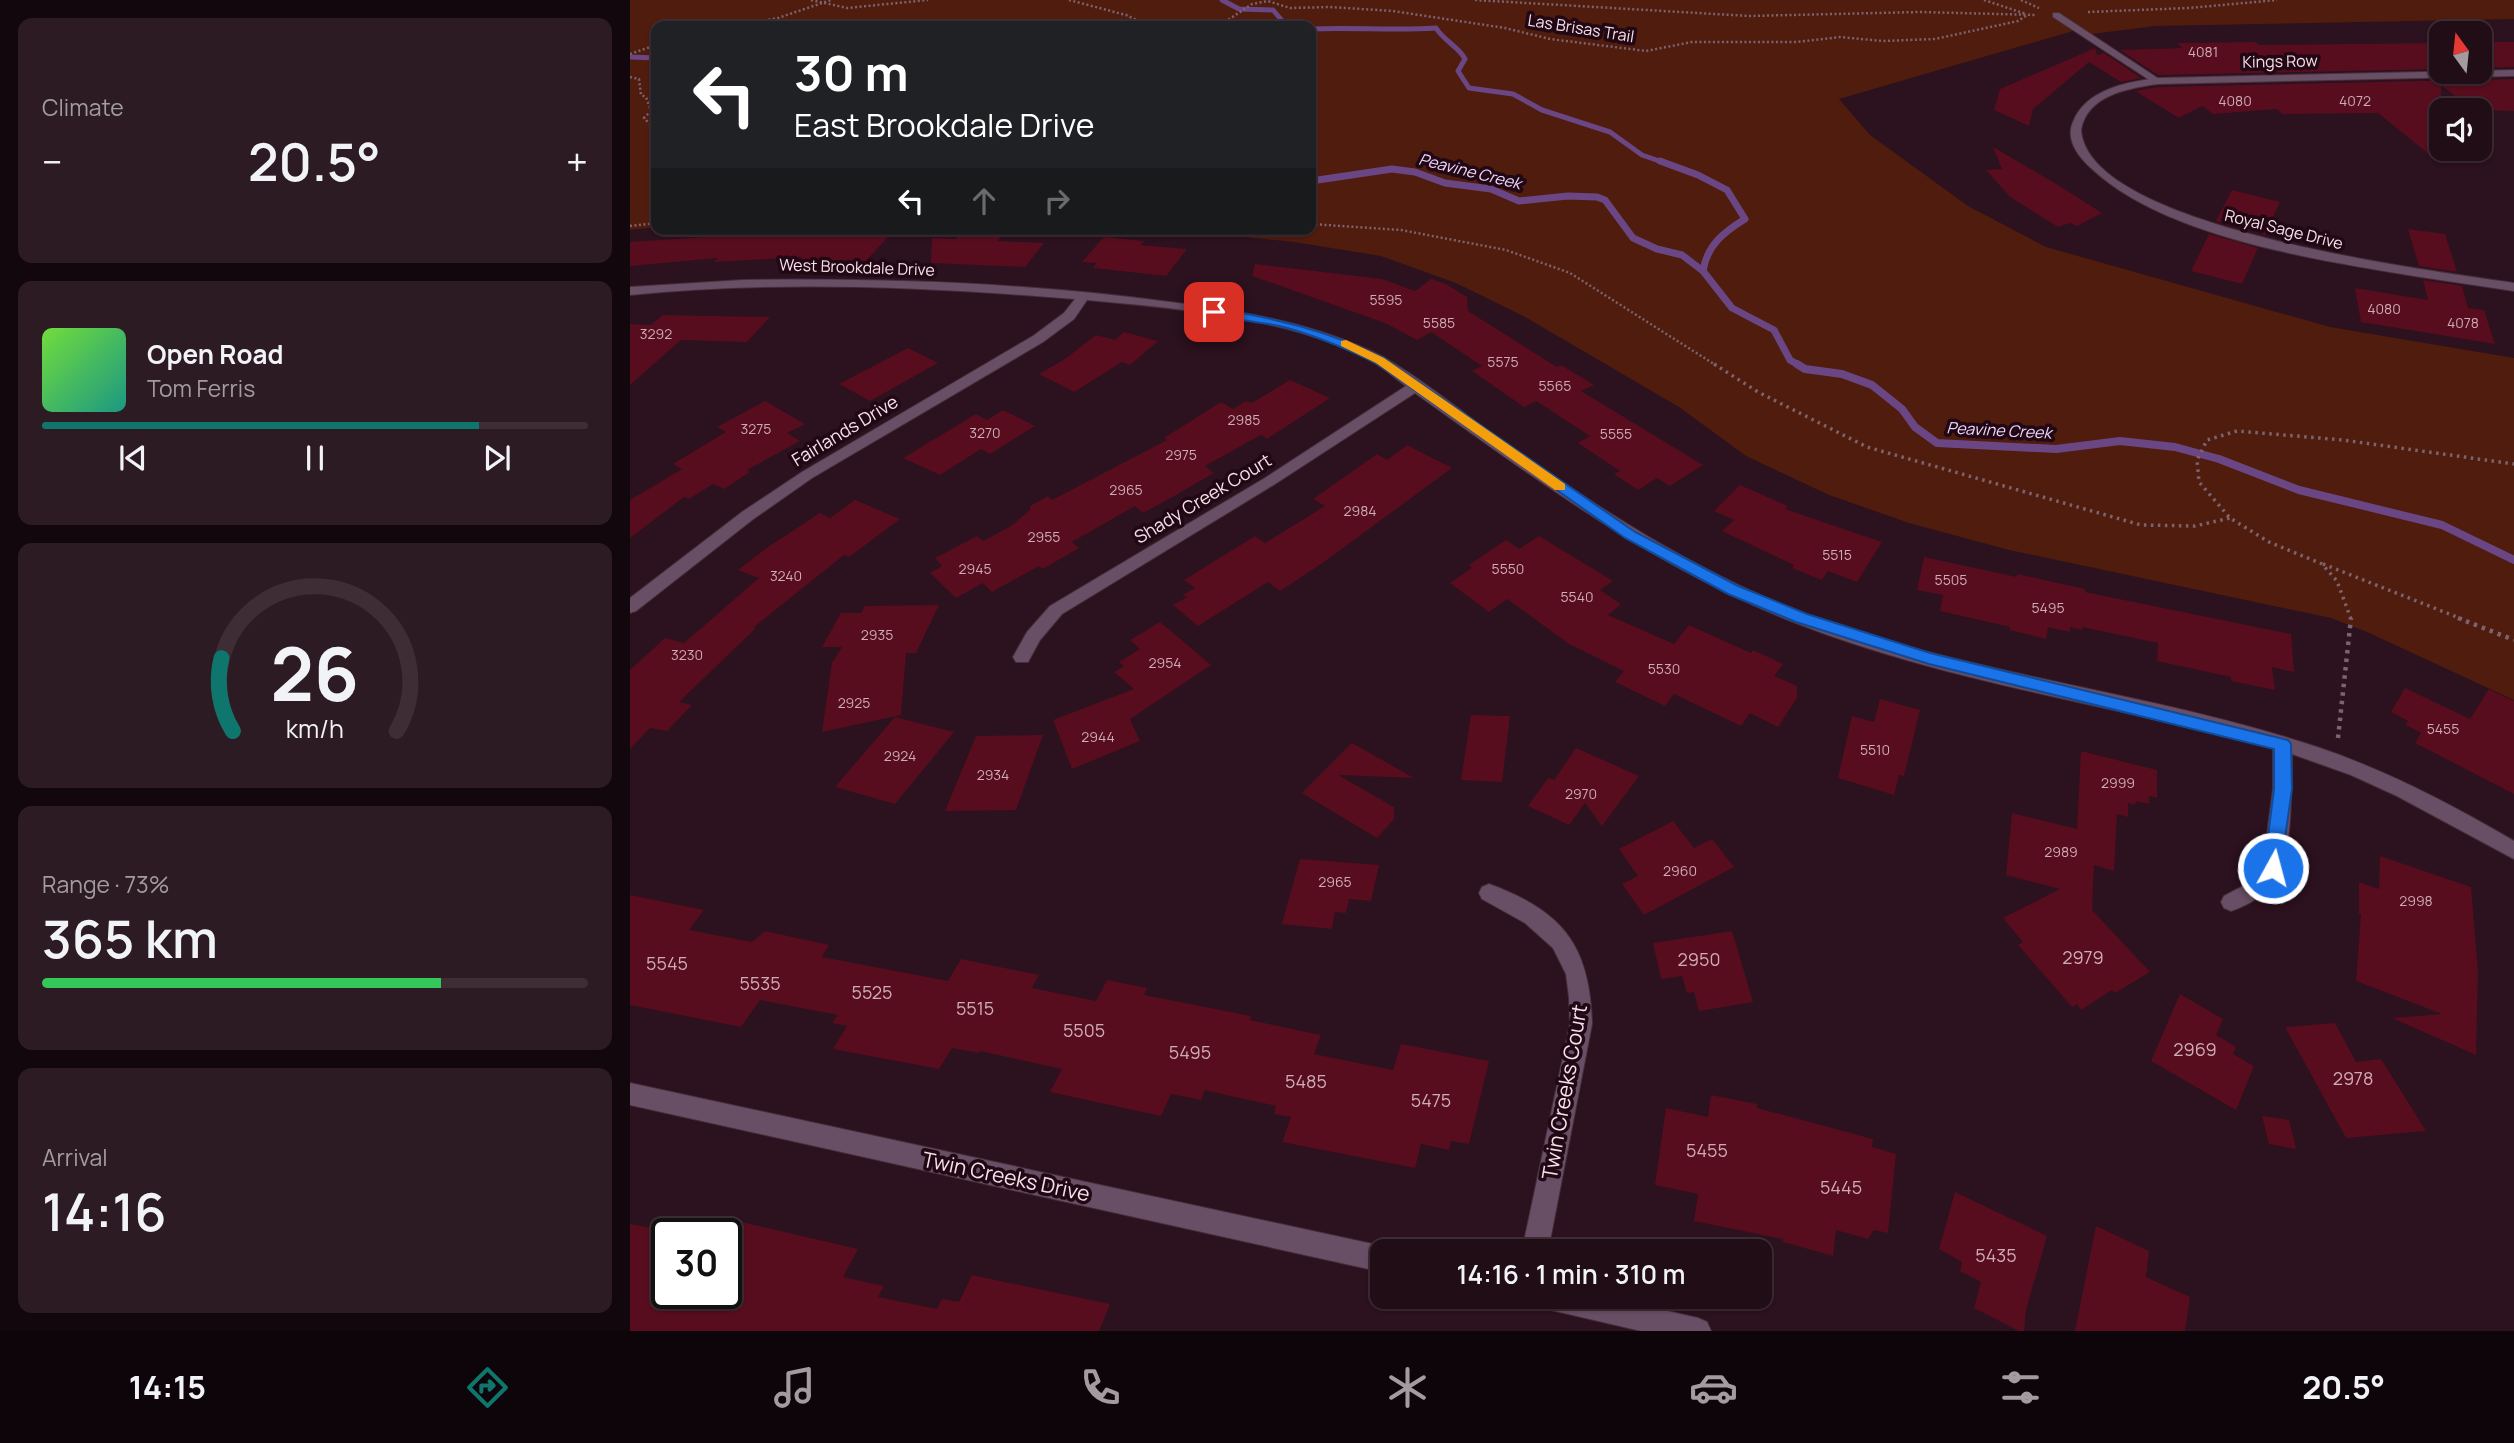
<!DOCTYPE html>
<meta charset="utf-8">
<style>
:root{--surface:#210d16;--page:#2d1b23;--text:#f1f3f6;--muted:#a29ca1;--line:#3e2d35;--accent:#0f766e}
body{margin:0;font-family:Manrope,sans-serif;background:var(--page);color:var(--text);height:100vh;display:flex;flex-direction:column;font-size:26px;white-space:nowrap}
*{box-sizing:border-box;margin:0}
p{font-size:23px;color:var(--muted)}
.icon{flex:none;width:38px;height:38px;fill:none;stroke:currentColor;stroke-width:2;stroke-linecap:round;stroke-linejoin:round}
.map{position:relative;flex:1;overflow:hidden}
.panel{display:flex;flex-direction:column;gap:18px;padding:18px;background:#12070c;width:630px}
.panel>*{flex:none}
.top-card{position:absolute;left:21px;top:21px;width:665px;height:214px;border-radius:14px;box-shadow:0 2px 5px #0004,0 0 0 2px var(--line);background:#202124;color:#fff;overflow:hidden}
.needle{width:46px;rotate:345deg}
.tools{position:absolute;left:1799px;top:21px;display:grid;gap:14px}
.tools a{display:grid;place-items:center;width:63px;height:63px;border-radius:14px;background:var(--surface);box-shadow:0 2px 5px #0004,0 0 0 2px var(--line);font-size:35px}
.speed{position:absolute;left:21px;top:1218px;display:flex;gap:14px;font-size:35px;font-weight:700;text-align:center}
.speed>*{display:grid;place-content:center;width:91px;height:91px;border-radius:50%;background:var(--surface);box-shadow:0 2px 5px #0004,0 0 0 2px var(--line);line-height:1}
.speed .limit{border:4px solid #111;border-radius:10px;background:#fff;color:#111}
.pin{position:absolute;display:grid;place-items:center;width:60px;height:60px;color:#fff;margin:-30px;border-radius:14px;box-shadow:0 4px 10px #0006}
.me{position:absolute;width:77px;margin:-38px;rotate:7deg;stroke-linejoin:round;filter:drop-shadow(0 0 5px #0008)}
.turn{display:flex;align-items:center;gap:24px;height:147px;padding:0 28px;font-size:32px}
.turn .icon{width:91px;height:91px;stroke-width:2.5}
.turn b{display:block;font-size:49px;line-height:60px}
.lanes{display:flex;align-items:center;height:66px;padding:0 28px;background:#0003;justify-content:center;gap:35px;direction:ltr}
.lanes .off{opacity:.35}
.big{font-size:52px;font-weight:600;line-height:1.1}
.panel .tile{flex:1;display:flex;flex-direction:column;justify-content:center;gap:10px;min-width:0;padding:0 24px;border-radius:14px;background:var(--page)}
.panel .dial{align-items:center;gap:0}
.dial svg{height:182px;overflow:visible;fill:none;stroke:var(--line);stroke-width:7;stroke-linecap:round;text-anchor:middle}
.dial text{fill:var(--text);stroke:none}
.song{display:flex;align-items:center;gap:21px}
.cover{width:84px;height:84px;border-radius:10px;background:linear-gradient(135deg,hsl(100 70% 55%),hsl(170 70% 35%))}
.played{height:7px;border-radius:4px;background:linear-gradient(90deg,var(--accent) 80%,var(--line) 80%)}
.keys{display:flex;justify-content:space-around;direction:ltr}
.heat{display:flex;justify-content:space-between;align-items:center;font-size:38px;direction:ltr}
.charge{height:10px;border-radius:5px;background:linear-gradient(90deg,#34c759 73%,var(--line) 0)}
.trip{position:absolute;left:740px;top:1239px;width:402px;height:70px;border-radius:14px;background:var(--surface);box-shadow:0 2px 5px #0004,0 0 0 2px var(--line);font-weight:600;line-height:70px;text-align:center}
.tab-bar{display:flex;height:112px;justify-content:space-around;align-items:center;background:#0d0509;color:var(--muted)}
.tab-bar .icon{width:49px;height:49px}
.tab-bar .current{color:var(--accent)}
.tab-bar b{font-size:32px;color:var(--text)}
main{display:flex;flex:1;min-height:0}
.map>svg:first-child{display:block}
</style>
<main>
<section class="panel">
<div class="tile"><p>Climate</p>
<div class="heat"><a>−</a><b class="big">20.5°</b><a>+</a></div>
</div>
<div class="tile">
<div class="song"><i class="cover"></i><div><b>Open Road</b><p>Tom Ferris</p></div></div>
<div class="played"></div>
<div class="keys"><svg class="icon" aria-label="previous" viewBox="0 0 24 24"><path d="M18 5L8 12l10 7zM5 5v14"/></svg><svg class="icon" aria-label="pause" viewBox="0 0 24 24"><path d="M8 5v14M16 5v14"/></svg><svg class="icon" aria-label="next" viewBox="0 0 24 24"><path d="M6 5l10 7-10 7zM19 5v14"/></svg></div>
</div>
<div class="tile dial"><svg viewBox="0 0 100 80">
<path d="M14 69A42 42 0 1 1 86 69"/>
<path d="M14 69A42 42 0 0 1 9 37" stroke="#0f766e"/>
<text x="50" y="56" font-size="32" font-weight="700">26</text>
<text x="50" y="72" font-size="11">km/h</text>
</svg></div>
<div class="tile"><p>Range · 73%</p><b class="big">365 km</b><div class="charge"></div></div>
<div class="tile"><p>Arrival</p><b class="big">14:16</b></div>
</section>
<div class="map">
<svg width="1884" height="1331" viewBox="0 0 1884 1331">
<rect width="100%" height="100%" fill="#2c111e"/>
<polygon fill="#501c0d" points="0,0 1884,0 1884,19 1525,26 1462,34 1442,29 1443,31 1209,99 1240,135 1338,206 1416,247 1700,327 1884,358 1884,700 1737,632 1701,618 1379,550 1279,523 1199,495 1116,456 1049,407 895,317 826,283 751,256 664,242 534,229 681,229 681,26 26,26 26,227 0,230"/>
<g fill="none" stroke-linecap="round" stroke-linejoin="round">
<g stroke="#6a4784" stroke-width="5">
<polyline points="592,0 609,9 643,10 654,23 662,26"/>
<path d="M681 29C723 27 764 31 806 28 814 41 829 47 835 59L828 71 839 88 883 94 912 110 980 132 1012 155 1035 163"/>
<polyline points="0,57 26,58"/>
</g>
<g stroke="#6a4784" stroke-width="7">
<path d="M1030 161 1068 175 1097 190 1115 219C1094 232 1077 245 1073 271"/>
<polyline points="681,181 762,169 785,172 815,183 861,189 889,201 938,196 967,197 975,200 1003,238 1027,249 1052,255 1073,271 1102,308 1144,330 1160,360 1170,366"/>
</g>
<polyline stroke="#6a4784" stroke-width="8" points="1167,364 1175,369 1212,374 1242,385 1272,409 1285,427 1307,443 1426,449 1490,441 1545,447 1589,459 1669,490 1812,525 1884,560"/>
</g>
<g fill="#570d1d">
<polygon points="1626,42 1629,45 1811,43 1811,69 1528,75 1490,50 1552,48 1547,43"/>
<polygon points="1850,42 1884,42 1884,67 1850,68"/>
<polygon points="1465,48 1467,55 1474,53 1511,78 1491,82 1459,62 1403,109 1399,126 1364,110 1370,89"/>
<polygon points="1884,79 1884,111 1843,110 1811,85 1811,164 1748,113 1652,114 1647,109 1583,114 1572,106 1549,118 1505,91 1528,87"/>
<polygon points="1363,147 1433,188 1472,213 1447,226 1440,223 1428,227 1380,197 1356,170 1372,169"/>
<polygon points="1602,190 1650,202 1635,235 1586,221"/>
<polygon points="152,229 265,229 236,261 171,259 172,257 84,262 88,258 0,266 0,242 138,233 140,230"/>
<polygon points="1778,229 1815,234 1827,272 1789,266"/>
<polygon points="1579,234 1628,248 1612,284 1561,271"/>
<polygon points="330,235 371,237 367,241 414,243 395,267 301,263 302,238 326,239"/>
<polygon points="474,237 514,241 510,245 557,249 536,276 463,268 467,263 452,262"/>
<polygon points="625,264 752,279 785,291 801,279 816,284 837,297 838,311 927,367 931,365 964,385 951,391 1073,465 1040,486 1027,478 1008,490 984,474 990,471 948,443 960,436 906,401 894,407 842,371 852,366 801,332 787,340 755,323 622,276"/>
<polygon points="1793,280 1832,286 1838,308 1854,310 1865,344 1731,322 1725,288 1798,300"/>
<polygon points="33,315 140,317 117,342 51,340 0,385 0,324 21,325"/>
<polygon points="494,332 528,341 500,365 492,362 444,392 409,374 435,359 466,335 485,340"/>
<polygon points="278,348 308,363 240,401 209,384"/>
<polygon points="660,380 700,398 637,439 631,435 575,466 584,473 539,499 513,513 505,506 442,542 449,548 413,569 409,566 362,592 353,583 326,598 300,573 312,566 305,558 347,536 353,541 381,526 400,510 400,506 418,496 422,500 537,440 534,438 591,402 603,409 616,401 622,403"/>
<polygon points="135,401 175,424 157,433 170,441 117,470 120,472 94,489 83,484 59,499 54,497 0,538 0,500 52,469 43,464 96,432 87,427"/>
<polygon points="373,410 405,426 360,454 351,449 310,475 273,458 346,414 357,420"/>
<polygon points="777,445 822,468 694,562 650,591 638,582 568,626 543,605 557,597 553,595 565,588 554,580 625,536 635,543 695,506 683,499 747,454 757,460"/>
<polygon points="1110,485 1158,506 1155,509 1252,542 1227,582 1198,571 1192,580 1162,568 1164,565 1092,531 1104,520 1084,511"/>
<polygon points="225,500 270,519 219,557 214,555 124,627 125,629 49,702 62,705 37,731 20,728 0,749 0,670 35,638 54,643 129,578 108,570 138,547 190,513 200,518"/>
<polygon points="909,536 983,581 970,590 991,604 978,615 1044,644 1059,625 1121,653 1123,650 1153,664 1144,676 1167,686 1167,698 1148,727 1120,713 1111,726 1044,694 1035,706 985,682 994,671 939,644 877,599 859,612 820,583 842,568 839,565 876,540 889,549"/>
<polygon points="1294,557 1387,577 1387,574 1455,589 1455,592 1661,634 1664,672 1642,667 1645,690 1601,681 1601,677 1527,661 1528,643 1452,627 1452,630 1440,627 1440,632 1418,627 1416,639 1380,630 1380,627 1310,611 1313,595 1287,590"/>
<polygon points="309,605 286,653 276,653 271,715 192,732 202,663 212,647 192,647 211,613 231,613 235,606"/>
<polygon points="530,622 581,665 500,719 510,741 442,769 423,720 504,689 484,672 494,666 489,662 510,649 500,640"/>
<polygon points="1775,688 1840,719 1859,689 1884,701 1884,794 1785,743 1791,733 1776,725 1778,721 1761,712"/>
<polygon points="1250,699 1290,710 1274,776 1269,775 1264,795 1208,778 1222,716 1244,722"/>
<polygon points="841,715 880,716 872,782 831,780"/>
<polygon points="265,717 324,732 265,804 205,787"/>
<polygon points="413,735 386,810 315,811 346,736"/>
<polygon points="722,743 784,778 708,775 764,807 764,819 747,838 672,793"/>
<polygon points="946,748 1009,776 972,826 955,803 939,825 898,806 918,778 924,780"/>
<polygon points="1451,751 1527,770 1527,798 1519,796 1519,804 1506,801 1505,805 1498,803 1498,817 1487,814 1484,871 1464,865 1462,910 1520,972 1485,993 1482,990 1451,1010 1447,1004 1442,1007 1388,945 1393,942 1373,918 1430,889 1376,875 1382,813 1447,829"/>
<polygon points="1043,821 1064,848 1082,839 1104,867 1014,915 992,884 1008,876 989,849"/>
<polygon points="1750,856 1841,887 1848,971 1846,1055 1762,1018 1812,1014 1726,981 1731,914 1729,914 1729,882 1749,889"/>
<polygon points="670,859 749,865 741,901 719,899 716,913 705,912 702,929 652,924"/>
<polygon points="0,895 74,910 59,930 122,942 135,931 199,945 192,957 318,981 331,959 409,975 402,988 466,1001 477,980 517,988 514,995 621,1016 620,1020 691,1035 684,1054 763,1070 771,1044 859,1061 839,1144 821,1141 819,1150 791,1144 785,1168 652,1142 661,1117 644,1114 646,1106 596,1095 575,1090 571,1100 541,1094 531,1116 420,1092 432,1069 350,1051 349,1053 322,1048 309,1069 203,1049 217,1026 202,1023 208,1015 130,1000 111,1027 0,1005"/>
<polygon points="1102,931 1123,1002 1069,1011 1064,992 1057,993 1052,976 1031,979 1023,943"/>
<polygon points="1550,994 1593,1019 1586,1035 1606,1047 1603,1054 1624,1066 1606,1110 1521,1061"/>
<polygon points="1705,1023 1726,1062 1751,1059 1796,1131 1716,1138 1655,1027"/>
<polygon points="1081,1095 1127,1104 1127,1108 1243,1139 1242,1147 1266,1154 1258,1233 1244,1230 1238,1239 1206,1230 1203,1256 1153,1242 1153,1239 1064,1221 1068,1194 1025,1185 1036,1108 1078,1117"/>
<polygon points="1632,1116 1659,1120 1666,1149 1639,1144"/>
<polygon points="1325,1192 1417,1236 1396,1310 1394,1331 1389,1331 1344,1308 1351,1282 1330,1271 1332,1262 1309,1249"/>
<polygon points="107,1221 228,1249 213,1277 254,1286 248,1297 307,1309 312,1299 329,1302 342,1275 480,1304 469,1331 0,1331 0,1224 37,1231 37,1293 96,1293 96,1238"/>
<polygon points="1466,1226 1519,1251 1516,1277 1560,1297 1555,1331 1445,1331"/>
</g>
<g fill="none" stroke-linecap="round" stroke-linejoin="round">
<defs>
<polygon id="lane" points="1423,13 1429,13 1532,81 1524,83 1423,17"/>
<g id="street">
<path d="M1884 70V76L1528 84C1499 88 1457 95 1451 130 1458 229 1804 271 1884 283V291C1851 286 1817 281 1784 276 1688 260 1533 237 1461 168 1449 157 1435 140 1443 122 1456 89 1497 82 1528 78Z"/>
<path d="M113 280C255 278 400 283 540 302 611 311 686 323 751 356 791 378 837 416 875 443 971 510 1071 575 1181 616 1345 676 1521 692 1687 747 1756 770 1821 804 1884 841V859L1767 796 1721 775 1662 754C1662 777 1661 854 1651 872 1641 892 1621 904 1601 911L1594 908 1591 902 1594 896 1617 884 1633 865 1643 789V748C1485 705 1319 683 1166 623 1026 569 906 479 785 393L645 484 432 614 410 640 398 662H386L383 657 397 632 420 606 635 478 776 386C766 379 756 370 746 364 669 318 545 308 457 300L444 319 413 342 182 478 122 520 6 611 0 613V598L112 512 172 472 403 336 434 313 445 299C298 287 147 280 0 295V287Z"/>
<path d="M859 884C933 911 960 946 962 1024L918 1251H892L940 1024 939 997 936 974 923 948 895 923 852 899 849 893 852 887Z"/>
<polygon points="0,1083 752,1246 761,1251 752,1251 752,1272 0,1105"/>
<polygon points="908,1297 976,1297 1068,1318 1077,1322 1081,1331 1011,1331 921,1310 912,1306"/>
</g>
</defs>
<use href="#lane" stroke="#482e3a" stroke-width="2"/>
<use href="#street" stroke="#482e3a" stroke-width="2"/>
<g stroke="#7c636e" stroke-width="2.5" stroke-dasharray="2 2.5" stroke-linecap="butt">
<polyline points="181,0 217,8 298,0"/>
<polyline points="439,0 496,15 519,26"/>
<polyline points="845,0 1119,16 1290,12 1407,15"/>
<polyline points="1354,0 1396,14"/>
<polyline points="1391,0 1409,8"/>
<polyline points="1458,12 1559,8 1647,0"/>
<polyline points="103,26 148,18 201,0"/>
<polyline points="604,26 598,20 622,4 638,1 660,8 700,7 763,11 875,28 920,39 1016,51 1062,42 1166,42 1210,37 1253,41 1305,39 1388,21 1397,15"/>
<polyline points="0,54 26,45"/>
<polyline points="0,77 9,79 11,95 16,97 21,111 14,118 21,125 26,138"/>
<polyline points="681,224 771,230 876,250 940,273 1087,366"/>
<polyline points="0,226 26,223"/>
</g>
<g stroke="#7c636e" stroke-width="3.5" stroke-dasharray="2.5 4.5" stroke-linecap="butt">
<polyline points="1084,364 1128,392 1237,447 1511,525 1565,526 1600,518"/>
<polyline points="1693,564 1832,619"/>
<polyline points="1721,619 1707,581 1692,564 1639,542 1600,518 1569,482 1567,460 1577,440 1607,431 1713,440 1884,464"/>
</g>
<g stroke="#7c636e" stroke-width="4.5" stroke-dasharray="3.5 5" stroke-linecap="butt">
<polyline points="1828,618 1884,640"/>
<polyline points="1708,738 1721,618"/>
</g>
<use href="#lane" fill="#694f65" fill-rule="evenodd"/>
<use href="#street" fill="#694f65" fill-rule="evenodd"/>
</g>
<path fill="#1a73e8" stroke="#114b97" stroke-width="2" d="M584 308C644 318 699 331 754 358L1005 532 1108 586 1177 614 1300 653 1658 740 1661 744 1662 789 1650 873 1643 876 1637 873 1634 868 1644 789V749L1299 664 1166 622 1098 594 995 538 746 363C715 348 683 334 649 326 626 321 603 320 580 314V309Z"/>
<polygon fill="#f59e0b" points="716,340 754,358 935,484 935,490 925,490 746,363 711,346 711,341"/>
<g text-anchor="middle" stroke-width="7" stroke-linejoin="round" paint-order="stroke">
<g font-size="14" fill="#ceacb6">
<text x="1573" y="57">4081</text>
<text x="1605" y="106">4080</text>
<text x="1725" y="106">4072</text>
<text x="756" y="305">5595</text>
<text x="1754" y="314">4080</text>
<text x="809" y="328">5585</text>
<text x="1833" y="328">4078</text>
<text x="26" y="339">3292</text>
<text x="873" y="367">5575</text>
<text x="925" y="391">5565</text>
<text x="614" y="425">2985</text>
<text x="126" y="434">3275</text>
<text x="355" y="438">3270</text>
<text x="986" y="439">5555</text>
<text x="551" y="460">2975</text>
<text x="496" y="495">2965</text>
<text x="730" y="516">2984</text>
<text x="414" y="542">2955</text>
<text x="1207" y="560">5515</text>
<text x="345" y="574">2945</text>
<text x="878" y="574">5550</text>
<text x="156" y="581">3240</text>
<text x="1321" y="585">5505</text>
<text x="947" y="602">5540</text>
<text x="1418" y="613">5495</text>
<text x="247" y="640">2935</text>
<text x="57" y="660">3230</text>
<text x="535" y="668">2954</text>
<text x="1034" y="674">5530</text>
<text x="224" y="708">2925</text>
<text x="1813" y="734">5455</text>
<text x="468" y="742">2944</text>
<text x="1245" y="755">5510</text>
<text x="270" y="761">2924</text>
<text x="363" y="780">2934</text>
<text x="1488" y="788">2999</text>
<text x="951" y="799">2970</text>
<text x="1431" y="857">2989</text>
<text x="1050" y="876">2960</text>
<text x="705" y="887">2965</text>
<text x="1786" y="906">2998</text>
</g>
<g font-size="16" fill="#f6e1e9" stroke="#220814">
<text transform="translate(951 28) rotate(9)" y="6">Las Brisas Trail</text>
<text transform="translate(1650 61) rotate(-1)" y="6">Kings Row</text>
<text transform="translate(1654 229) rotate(14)" y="6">Royal Sage Drive</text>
<text transform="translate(227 267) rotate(2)" y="6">West Brookdale Drive</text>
</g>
<g font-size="16" font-style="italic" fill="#ecd8fd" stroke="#220814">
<text transform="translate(840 171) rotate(14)" y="6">Peavine Creek</text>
<text transform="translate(1369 430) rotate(3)" y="6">Peavine Creek</text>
</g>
<g font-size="18" fill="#f6e1e9" stroke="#220814">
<text transform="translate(215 431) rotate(-31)" y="6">Fairlands Drive</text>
<text transform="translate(573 499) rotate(-31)" y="6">Shady Creek Court</text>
</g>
<g font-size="18" fill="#ceacb6">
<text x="1453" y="964">2979</text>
<text x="1069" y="966">2950</text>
<text x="37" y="970">5545</text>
<text x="130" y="990">5535</text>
<text x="242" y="999">5525</text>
<text x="345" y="1015">5515</text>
<text x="454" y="1037">5505</text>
<text x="1565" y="1056">2969</text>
<text x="560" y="1059">5495</text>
<text x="1723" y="1085">2978</text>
<text x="676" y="1088">5485</text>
<text x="801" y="1107">5475</text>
<text x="1077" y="1157">5455</text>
<text x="1211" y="1194">5445</text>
<text x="1366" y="1262">5435</text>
</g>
<g font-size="21" fill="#f6e1e9" stroke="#220814">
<text transform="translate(935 1092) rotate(-80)" y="7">Twin Creeks Court</text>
<text transform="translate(376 1177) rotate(12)" y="7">Twin Creeks Drive</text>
</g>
</g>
</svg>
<div class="tools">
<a><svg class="needle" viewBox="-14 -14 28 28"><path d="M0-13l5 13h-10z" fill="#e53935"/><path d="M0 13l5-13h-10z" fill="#a29ca1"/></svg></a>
<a><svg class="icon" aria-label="sound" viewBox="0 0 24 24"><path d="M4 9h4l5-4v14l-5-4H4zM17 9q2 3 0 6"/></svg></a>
</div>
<div class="speed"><div class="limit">30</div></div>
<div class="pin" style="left:584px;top:312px;background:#d93025"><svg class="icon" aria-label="arrive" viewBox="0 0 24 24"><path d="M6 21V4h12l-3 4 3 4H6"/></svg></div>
<svg class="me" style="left:1643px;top:868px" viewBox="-20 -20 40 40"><circle r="17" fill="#1a73e8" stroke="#fff" stroke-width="3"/><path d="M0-11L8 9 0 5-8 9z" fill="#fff"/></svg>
<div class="trip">14:16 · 1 min · 310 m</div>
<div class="top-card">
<div class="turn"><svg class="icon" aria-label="left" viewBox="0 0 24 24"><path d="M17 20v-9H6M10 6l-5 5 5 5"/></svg><div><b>30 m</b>East Brookdale Drive</div></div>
<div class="lanes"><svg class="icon" aria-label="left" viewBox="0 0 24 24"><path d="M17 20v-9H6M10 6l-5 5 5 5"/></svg><svg class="icon off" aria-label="ahead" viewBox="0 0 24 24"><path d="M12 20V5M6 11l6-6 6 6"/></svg><svg class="icon off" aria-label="right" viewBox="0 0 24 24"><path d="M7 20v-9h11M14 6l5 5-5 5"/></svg></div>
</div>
</div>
</main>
<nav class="tab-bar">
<b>14:15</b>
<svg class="icon current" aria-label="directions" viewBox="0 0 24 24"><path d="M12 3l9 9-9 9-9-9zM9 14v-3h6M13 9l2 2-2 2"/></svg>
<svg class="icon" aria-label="music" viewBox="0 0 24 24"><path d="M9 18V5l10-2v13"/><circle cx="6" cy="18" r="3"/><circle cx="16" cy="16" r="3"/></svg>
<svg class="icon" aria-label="phone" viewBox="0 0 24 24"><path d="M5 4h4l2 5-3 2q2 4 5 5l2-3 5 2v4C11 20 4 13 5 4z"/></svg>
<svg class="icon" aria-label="climate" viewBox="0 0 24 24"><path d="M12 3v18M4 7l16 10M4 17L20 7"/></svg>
<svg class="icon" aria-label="car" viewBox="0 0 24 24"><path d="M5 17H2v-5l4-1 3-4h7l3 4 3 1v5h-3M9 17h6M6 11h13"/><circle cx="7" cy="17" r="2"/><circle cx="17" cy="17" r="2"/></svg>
<svg class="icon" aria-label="filters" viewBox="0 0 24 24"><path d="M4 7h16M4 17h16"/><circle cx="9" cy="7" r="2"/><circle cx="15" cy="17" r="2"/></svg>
<b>20.5°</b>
</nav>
